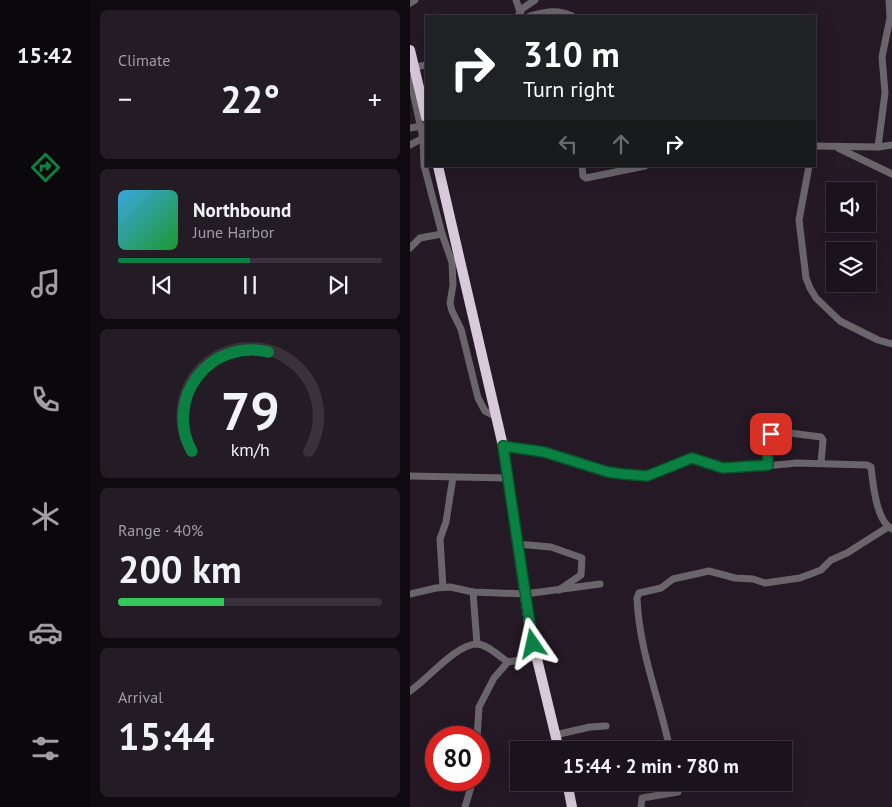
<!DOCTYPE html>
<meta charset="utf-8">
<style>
:root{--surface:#1b131c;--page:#241c25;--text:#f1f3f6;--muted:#a09ea3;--line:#39323b;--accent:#0b8043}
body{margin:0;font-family:"PT Sans",sans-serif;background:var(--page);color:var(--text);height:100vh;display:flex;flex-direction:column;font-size:19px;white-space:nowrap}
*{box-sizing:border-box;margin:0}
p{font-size:16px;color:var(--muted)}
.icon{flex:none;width:28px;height:28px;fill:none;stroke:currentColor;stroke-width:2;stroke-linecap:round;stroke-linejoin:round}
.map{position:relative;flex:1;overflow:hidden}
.drawer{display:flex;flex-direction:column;gap:10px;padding:10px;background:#0f0a0f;width:320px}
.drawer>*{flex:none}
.banner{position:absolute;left:15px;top:15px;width:391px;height:152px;border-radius:0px;box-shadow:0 5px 20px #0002,0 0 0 1px var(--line);background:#202124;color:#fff;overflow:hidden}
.fabs{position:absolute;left:416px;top:182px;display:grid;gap:10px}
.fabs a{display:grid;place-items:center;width:50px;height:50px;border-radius:0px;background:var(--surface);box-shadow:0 5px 20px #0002,0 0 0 1px var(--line);font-size:25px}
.speed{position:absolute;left:15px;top:726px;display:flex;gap:10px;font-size:25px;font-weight:700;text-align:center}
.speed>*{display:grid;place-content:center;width:65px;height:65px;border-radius:50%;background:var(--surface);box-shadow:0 5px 20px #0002,0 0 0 1px var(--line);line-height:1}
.speed .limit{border:8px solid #d22;background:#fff;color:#111}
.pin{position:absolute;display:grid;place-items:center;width:42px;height:42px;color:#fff;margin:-21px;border-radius:10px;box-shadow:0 2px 8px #0006}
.me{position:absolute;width:55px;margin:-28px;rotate:349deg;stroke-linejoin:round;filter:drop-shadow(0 0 4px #0008)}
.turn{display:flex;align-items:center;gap:18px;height:105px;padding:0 15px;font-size:22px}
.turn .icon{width:65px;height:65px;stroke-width:2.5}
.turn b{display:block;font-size:35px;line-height:42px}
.lanes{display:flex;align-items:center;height:48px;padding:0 15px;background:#0003;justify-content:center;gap:25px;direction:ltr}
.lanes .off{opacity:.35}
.big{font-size:38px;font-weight:700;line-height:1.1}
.drawer .tile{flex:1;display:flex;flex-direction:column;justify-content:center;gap:8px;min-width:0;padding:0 18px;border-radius:8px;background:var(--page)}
.drawer .dial{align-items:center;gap:0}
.dial svg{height:130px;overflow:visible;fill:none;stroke:var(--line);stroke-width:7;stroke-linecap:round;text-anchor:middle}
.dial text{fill:var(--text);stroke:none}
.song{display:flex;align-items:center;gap:15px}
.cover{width:60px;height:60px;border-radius:8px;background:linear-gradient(135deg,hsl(200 70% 55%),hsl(130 70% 35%))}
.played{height:5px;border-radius:2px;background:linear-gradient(90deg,var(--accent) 50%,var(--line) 50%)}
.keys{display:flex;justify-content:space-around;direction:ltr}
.heat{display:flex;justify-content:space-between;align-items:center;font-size:28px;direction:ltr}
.charge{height:8px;border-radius:4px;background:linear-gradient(90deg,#34c759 40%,var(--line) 0)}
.trip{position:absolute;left:100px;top:741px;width:282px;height:50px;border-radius:0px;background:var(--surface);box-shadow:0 5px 20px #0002,0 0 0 1px var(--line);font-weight:700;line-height:50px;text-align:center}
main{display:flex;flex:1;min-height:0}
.tab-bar{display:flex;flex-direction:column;width:90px;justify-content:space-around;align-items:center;background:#0b080b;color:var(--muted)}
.tab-bar .icon{width:35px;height:35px}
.tab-bar .current{color:var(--accent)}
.tab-bar b{font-size:22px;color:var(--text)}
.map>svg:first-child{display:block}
</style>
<main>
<nav class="tab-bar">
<b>15:42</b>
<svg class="icon current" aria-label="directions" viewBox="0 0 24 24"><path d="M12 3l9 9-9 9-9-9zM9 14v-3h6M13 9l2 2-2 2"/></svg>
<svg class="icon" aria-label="music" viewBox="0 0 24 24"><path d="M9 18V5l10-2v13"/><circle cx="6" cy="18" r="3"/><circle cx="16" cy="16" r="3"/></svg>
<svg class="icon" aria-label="phone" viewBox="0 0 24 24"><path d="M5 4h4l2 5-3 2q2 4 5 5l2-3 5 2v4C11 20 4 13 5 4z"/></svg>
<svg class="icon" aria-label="climate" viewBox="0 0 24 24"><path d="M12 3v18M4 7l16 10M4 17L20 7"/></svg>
<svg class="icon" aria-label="car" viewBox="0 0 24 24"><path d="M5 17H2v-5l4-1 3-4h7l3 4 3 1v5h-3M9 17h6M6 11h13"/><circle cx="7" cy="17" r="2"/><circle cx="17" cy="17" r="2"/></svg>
<svg class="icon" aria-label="filters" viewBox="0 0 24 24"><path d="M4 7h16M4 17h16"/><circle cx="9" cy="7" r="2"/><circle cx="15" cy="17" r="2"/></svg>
</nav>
<section class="drawer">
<div class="tile"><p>Climate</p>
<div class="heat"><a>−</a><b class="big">22°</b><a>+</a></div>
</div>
<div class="tile">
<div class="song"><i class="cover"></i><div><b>Northbound</b><p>June Harbor</p></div></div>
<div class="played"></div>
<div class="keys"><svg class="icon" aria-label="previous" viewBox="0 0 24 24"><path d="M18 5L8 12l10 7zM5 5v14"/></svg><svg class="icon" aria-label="pause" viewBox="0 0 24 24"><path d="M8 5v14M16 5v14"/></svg><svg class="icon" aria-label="next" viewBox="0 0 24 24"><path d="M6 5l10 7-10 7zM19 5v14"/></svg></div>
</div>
<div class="tile dial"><svg viewBox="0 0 100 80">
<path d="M14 69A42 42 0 1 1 86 69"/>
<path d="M14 69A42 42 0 0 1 61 8" stroke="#0b8043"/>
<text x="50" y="56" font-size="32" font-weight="700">79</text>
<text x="50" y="72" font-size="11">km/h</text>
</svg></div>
<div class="tile"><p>Range · 40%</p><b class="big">200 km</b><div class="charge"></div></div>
<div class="tile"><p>Arrival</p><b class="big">15:44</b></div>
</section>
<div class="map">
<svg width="482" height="807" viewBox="0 0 482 807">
<rect width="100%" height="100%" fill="#241925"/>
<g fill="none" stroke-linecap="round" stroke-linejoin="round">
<g stroke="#6a656b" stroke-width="7">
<polyline points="106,0 110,12"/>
<polyline points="0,3 5,0"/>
<polyline points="108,16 113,8 125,0"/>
<path d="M120 16C136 12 147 9 162 16"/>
<polyline points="5,67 16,65"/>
<polyline points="0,78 13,138 14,165 32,234 42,262 43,285 40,303 42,311 51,329 68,398 75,411 85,416"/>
<polyline points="0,128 11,126"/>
<polyline points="0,145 13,138"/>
<polyline points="405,146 468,147 482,145"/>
<polyline points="468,147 475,93 472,57 480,18 479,0"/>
<polyline points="428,148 482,174"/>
<polyline points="172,166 173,176 176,178 235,166"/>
<polyline points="399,166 389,220 396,278 400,288 406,298 430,321 468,340 482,344"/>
<polyline points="0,248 10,238 32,234"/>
<path d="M93 446 134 452 198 472 237 476 282 458 308 467 321 469 387 463 457 465 461 467C463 483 466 521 482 529"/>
<polyline points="358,465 357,436 372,432 411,437 413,440 411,463"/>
<polyline points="0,476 97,478"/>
<polyline points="107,544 141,547 172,558 171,575 149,590"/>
<polyline points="33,587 30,539 36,522 43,477"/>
<polyline points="63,592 67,644"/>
<polyline points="0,594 26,588 40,587 63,592 115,594 190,584"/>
<path d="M0 691C17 680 46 644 67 644 77 644 90 657 98 662"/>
<polyline points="145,735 180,727 196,726"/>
<polyline points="67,738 69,707 84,678 98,662 126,657"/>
<path d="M260 750C250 700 229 651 227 598L229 593 251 588 263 579 299 571 325 578 343 579 355 583 390 578 411 570 421 560 437 553 478 527"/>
<polyline points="55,807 63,780"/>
<polyline points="231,807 232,798 268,792 266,782"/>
</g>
<g stroke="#d9cadb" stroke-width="10">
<polyline points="0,50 16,117"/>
<polyline points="28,166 93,446 120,630 149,750"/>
<polyline points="157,782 162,807"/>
</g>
</g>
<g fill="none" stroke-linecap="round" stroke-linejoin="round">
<defs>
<polyline id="route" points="123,644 93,446 134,452 198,472 213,474 237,476 282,458 313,468 358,465 357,436 361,434"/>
</defs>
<use href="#route" stroke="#07532c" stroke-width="12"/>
<use href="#route" stroke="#0b8043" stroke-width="9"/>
</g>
</svg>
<div class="fabs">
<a><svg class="icon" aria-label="sound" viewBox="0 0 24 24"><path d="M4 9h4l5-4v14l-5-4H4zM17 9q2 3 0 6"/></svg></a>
<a><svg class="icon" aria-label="layers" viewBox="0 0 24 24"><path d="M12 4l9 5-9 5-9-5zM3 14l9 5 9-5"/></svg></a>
</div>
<div class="speed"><div class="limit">80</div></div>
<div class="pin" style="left:361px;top:434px;background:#d93025"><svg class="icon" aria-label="arrive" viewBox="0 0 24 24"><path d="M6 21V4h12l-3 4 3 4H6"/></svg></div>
<svg class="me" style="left:123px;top:644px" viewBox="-20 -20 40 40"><path d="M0-17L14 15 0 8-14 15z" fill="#0b8043" stroke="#fff" stroke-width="4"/></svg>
<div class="trip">15:44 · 2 min · 780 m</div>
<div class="banner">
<div class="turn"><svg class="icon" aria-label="right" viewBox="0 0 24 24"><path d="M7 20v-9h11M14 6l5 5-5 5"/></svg><div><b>310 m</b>Turn right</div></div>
<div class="lanes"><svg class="icon off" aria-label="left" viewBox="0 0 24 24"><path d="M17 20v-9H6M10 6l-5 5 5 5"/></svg><svg class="icon off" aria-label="ahead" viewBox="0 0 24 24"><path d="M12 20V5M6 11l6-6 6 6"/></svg><svg class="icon" aria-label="right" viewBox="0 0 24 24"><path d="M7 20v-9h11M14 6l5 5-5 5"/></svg></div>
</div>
</div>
</main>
